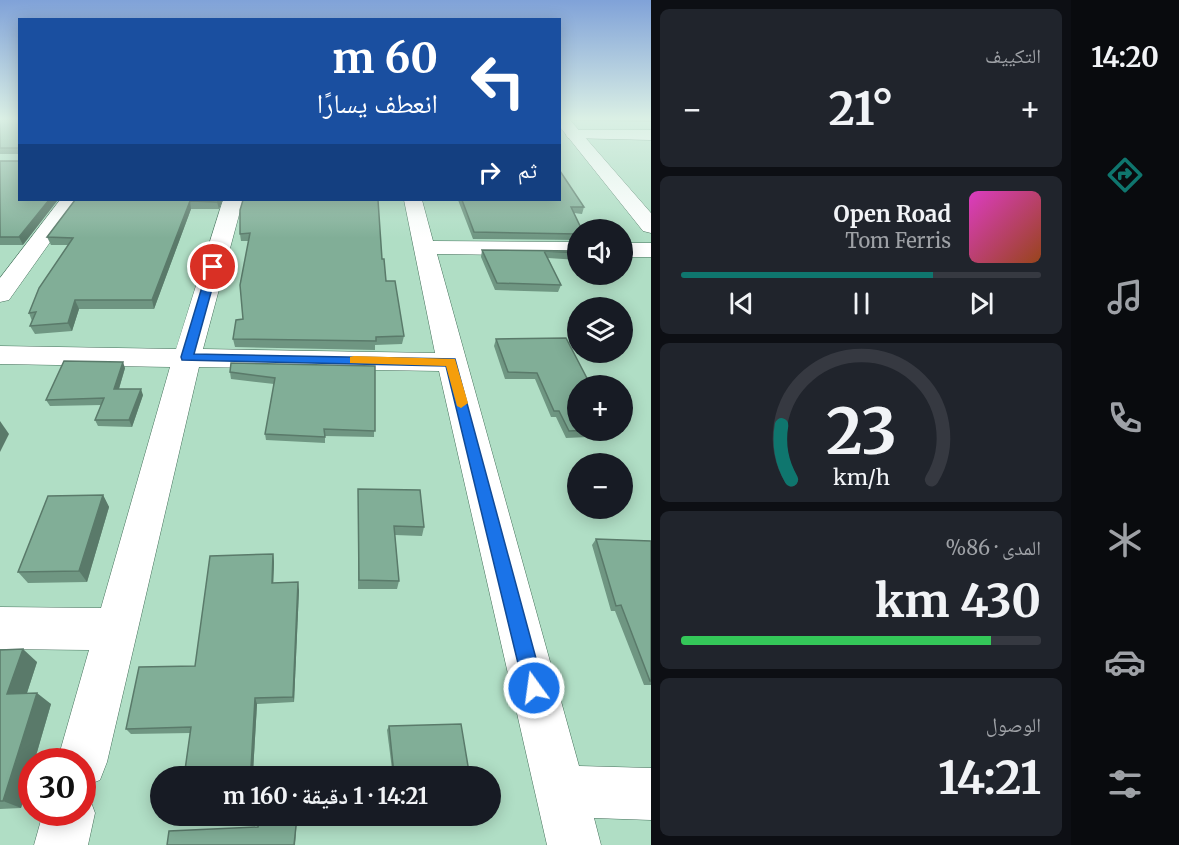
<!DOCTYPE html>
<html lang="ar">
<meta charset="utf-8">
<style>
:root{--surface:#171b24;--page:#20242c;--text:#f1f3f6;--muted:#9ea1a6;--line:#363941;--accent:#0f766e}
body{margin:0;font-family:Merriweather,"Noto Naskh Arabic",serif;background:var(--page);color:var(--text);direction:rtl;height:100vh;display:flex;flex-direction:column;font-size:22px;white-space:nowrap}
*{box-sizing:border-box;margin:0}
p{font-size:20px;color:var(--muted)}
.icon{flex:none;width:33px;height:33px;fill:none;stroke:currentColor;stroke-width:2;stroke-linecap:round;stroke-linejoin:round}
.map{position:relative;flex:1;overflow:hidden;direction:ltr}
.panel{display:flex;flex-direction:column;gap:9px;padding:9px;background:#0d0f14;width:420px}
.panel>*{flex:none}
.hud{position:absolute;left:18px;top:18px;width:543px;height:183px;border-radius:0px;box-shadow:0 3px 15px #0003;direction:rtl;background:#1a4fa0;color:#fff;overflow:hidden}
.fabs{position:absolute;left:567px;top:219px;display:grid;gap:12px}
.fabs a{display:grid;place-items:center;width:66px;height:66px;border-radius:50%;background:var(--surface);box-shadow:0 3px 15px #0003;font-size:30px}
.speed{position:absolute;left:18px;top:748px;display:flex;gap:12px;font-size:30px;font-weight:700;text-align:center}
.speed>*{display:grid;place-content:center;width:78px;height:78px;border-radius:50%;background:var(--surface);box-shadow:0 3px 15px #0003;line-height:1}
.speed .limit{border:9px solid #d22;background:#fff;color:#111}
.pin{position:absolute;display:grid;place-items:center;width:51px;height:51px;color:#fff;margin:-26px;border:3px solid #fff;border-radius:50%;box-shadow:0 2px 6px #0007}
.me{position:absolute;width:66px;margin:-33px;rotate:346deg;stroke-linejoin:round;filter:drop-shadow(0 0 4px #0008)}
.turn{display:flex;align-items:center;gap:21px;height:126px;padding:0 24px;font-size:27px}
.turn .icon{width:78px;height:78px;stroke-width:2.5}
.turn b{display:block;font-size:42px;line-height:51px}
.then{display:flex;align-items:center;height:57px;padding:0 24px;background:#0003;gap:12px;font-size:22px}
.big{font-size:45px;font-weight:700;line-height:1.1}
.panel .card{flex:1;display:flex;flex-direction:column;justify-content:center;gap:9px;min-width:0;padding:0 21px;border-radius:9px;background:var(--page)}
.panel .dial{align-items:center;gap:0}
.dial svg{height:156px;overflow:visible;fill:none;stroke:var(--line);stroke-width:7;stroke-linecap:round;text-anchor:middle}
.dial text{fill:var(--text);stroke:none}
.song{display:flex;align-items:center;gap:18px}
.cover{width:72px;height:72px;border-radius:9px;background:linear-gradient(135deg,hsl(310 70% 55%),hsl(20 70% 35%))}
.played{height:6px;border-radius:3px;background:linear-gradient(90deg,var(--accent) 70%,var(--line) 70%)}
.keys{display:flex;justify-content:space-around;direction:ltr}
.heat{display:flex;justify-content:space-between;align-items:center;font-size:33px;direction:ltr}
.charge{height:9px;border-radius:4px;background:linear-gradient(90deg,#34c759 86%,var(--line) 0)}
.trip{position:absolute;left:150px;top:766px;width:351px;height:60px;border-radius:30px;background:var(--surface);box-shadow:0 3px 15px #0003;font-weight:700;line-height:60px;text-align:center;direction:rtl}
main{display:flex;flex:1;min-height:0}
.tabs{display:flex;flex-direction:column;width:108px;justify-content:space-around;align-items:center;background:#090b0e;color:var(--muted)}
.tabs .icon{width:42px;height:42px}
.tabs .active{color:var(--accent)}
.tabs b{font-size:27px;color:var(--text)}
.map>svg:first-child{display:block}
</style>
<main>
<nav class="tabs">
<b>14:20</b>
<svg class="icon active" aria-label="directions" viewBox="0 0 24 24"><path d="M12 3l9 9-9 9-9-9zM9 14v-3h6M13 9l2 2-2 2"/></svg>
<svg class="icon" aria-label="music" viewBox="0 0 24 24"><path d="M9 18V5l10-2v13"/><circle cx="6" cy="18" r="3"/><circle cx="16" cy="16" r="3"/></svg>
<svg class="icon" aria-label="phone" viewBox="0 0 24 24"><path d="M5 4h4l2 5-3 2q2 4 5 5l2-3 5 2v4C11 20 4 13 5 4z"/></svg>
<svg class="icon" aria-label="climate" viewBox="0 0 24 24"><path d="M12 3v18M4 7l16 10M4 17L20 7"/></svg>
<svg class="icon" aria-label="car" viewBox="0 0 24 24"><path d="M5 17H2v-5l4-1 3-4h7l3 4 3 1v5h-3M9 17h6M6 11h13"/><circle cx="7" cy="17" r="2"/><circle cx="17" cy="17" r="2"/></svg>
<svg class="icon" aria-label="filters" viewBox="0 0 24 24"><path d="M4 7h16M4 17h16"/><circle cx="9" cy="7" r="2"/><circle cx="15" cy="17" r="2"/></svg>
</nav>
<section class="panel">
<div class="card"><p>التكييف</p>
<div class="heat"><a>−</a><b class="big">21°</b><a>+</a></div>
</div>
<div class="card">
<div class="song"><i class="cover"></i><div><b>Open Road</b><p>Tom Ferris</p></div></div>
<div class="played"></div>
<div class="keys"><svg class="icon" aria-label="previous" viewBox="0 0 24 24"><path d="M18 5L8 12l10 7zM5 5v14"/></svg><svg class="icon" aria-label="pause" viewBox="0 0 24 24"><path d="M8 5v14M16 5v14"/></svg><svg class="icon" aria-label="next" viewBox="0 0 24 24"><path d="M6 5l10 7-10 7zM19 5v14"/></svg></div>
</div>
<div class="card dial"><svg viewBox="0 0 100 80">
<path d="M14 69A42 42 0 1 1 86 69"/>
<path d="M14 69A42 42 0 0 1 9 41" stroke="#0f766e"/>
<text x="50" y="56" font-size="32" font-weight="700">23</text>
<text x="50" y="72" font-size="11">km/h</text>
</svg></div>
<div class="card"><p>المدى · 86%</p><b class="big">430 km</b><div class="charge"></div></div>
<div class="card"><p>الوصول</p><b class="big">14:21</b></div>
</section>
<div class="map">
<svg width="651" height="845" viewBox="0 0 651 845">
<rect width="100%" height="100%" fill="#b0dec5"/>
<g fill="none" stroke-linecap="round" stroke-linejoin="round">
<defs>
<g id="minor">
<polygon points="574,130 651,130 651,140 568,138 566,135"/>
<polygon points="60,200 80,200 9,300 0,302 0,278"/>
<polygon points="223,200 243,200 203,349 435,353 404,200 422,200 433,241 578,242 578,256 437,254 579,766 651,768 651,820 594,818 601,845 547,845 439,371 199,367 107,762 100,780 82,787 82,762 57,762 89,650 0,649 0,607 101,608 170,367 0,364 0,346 176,349"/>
<rect x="622" y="243" width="29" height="14"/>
<polygon points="82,792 88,794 95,813 88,845 34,845 43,813 82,813"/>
</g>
<polygon id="tertiary" points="560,120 570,120 651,213 651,233 643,231 560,127"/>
</defs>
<use href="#minor" stroke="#45705b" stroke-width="1"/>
<use href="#tertiary" stroke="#45705b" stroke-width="1"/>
<use href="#minor" fill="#fff" fill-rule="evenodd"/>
<use href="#tertiary" fill="#fff" fill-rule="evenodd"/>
</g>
<g fill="#6f9682">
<polygon points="0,120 20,120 23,245 0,245 0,161 19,161 19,154 0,154"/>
<polygon points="573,120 651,120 651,122 574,121"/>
<polygon points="75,200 223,200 219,209 191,209 154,309 79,309 72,331 35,334 30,326 32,321 29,313 68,245 51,245 47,237"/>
<polygon points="243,200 382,259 386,281 404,336 402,344 375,345 375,350 235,347 233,339 243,319 249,241 241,241 240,234"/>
<polygon points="458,200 560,200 584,207 582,214 574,213 578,230 578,240 473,239"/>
<polygon points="482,250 578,251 578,260 548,258 561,285 558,292 495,290 481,257"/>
<polygon points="566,338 578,430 613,430 610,436 566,438 556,417 551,417 535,379 505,379 494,346 496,339"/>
<polygon points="375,366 374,437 325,436 325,443 266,440 265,434 274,384 231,379 230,372"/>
<polygon points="125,368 119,389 143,395 132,427 98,426 95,420 102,405 50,406 46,400"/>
<polygon points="358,489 424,527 422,536 395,535 399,581 397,589 358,589"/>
<polygon points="103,495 109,507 87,582 28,583 18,572"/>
<polygon points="596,539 651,541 651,685 644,685 615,611 611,611 592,545"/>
<polygon points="273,554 274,562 273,583 299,590 294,702 257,704 253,772 189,774 185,770 190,733 131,734 126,729 195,666"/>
<polygon points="0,650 37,662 27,693 51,704 21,808 0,809"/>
<polygon points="389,726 469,772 466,775 425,777 393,777 387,730"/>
</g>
<g fill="#5a7a6a">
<polygon points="49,200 58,200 23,245 19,237"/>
<polygon points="219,200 223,200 219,209 217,202"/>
<polygon points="190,201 191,209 154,309 152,300"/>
<polygon points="75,300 79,309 72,331 68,323"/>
<polygon points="123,362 125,368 117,395 114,389"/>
<polygon points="141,389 143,395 132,427 129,420"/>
<polygon points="0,421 9,434 0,452"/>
<polygon points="103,495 109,507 87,582 79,571"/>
<polygon points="273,554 274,562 273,591 272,583"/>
<polygon points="298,582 299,590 294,702 293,697"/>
<polygon points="23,649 37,662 23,705 7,694"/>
<polygon points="37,693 51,704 34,762 32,762 32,772 21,808 3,801"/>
<polygon points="255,698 257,704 253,772 251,768"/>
<polygon points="297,816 295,845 294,845"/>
</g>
<g fill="#81ae97" stroke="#5a7a6a" stroke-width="1.5">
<polygon points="0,120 20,120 20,200 49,200 19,237 0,237 0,161 19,161 19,148 0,148"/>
<polygon points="560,171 584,207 571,207 582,230 578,230 578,234 474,232 462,200 560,200"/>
<polygon points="75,200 219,200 217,202 190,201 152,300 75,300 68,323 30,326 36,312 29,313 39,288 73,238 47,237"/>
<polygon points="243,200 378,200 382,259 384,259 386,281 395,281 404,336 376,337 376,341 233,339 236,320 243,319 240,285 250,233 240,234 240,210"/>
<polygon points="482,250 578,251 578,253 544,251 561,285 497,283"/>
<polygon points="566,338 591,386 578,386 578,430 590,430 569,431 559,411 554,411 537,373 508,372 496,339"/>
<polygon points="64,361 123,362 114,389 141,389 129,420 95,420 104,398 46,400"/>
<polygon points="231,363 375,366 375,431 324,429 325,437 265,434 275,378 230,372"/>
<polygon points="358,489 420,490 424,527 394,526 399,581 359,580"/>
<polygon points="103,495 79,571 18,572 48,496"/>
<polygon points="596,539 651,541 651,681 650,681 621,605 616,606"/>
<polygon points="273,554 272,583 298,582 293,697 255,698 251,768 185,770 191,727 126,729 139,667 195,666 210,556"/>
<polygon points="23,649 7,694 37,693 3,801 0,801 0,650"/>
<polygon points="461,724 469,772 394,775 389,726"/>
<polygon points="259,816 297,816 294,845 167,845 169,831 258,827"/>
</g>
<linearGradient id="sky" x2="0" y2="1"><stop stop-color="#80a2d8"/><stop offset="0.5" stop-color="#dbf0e5"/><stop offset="1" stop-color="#dbf0e5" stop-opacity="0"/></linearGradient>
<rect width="651" height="238" fill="url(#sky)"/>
<polygon fill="#1a73e8" stroke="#114b97" stroke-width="1.5" points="213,264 218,267 194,354 455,359 544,688 541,695 534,698 527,695 524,688 446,366 182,360 181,357 208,267"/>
<polygon fill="#f59e0b" points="354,356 455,359 468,403 461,408 457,406 446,366 350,363 350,357"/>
</svg>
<div class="fabs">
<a><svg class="icon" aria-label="sound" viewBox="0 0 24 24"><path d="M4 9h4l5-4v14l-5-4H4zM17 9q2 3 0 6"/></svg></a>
<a><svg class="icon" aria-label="layers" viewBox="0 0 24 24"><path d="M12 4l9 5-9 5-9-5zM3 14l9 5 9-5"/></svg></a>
<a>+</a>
<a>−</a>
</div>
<div class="speed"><div class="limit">30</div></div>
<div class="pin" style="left:213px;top:267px;background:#d93025"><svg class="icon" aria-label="arrive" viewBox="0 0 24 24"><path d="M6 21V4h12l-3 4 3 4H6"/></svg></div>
<svg class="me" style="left:534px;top:688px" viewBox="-20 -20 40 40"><circle r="17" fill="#1a73e8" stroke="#fff" stroke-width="3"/><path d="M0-11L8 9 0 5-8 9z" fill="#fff"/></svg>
<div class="trip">14:21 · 1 دقيقة · 160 m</div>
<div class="hud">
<div class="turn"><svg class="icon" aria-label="left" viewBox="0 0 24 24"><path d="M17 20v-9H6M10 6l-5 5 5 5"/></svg><div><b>60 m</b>انعطف يسارًا</div></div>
<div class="then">ثم<svg class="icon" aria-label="right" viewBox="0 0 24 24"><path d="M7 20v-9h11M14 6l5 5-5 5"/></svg></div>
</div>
</div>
</main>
